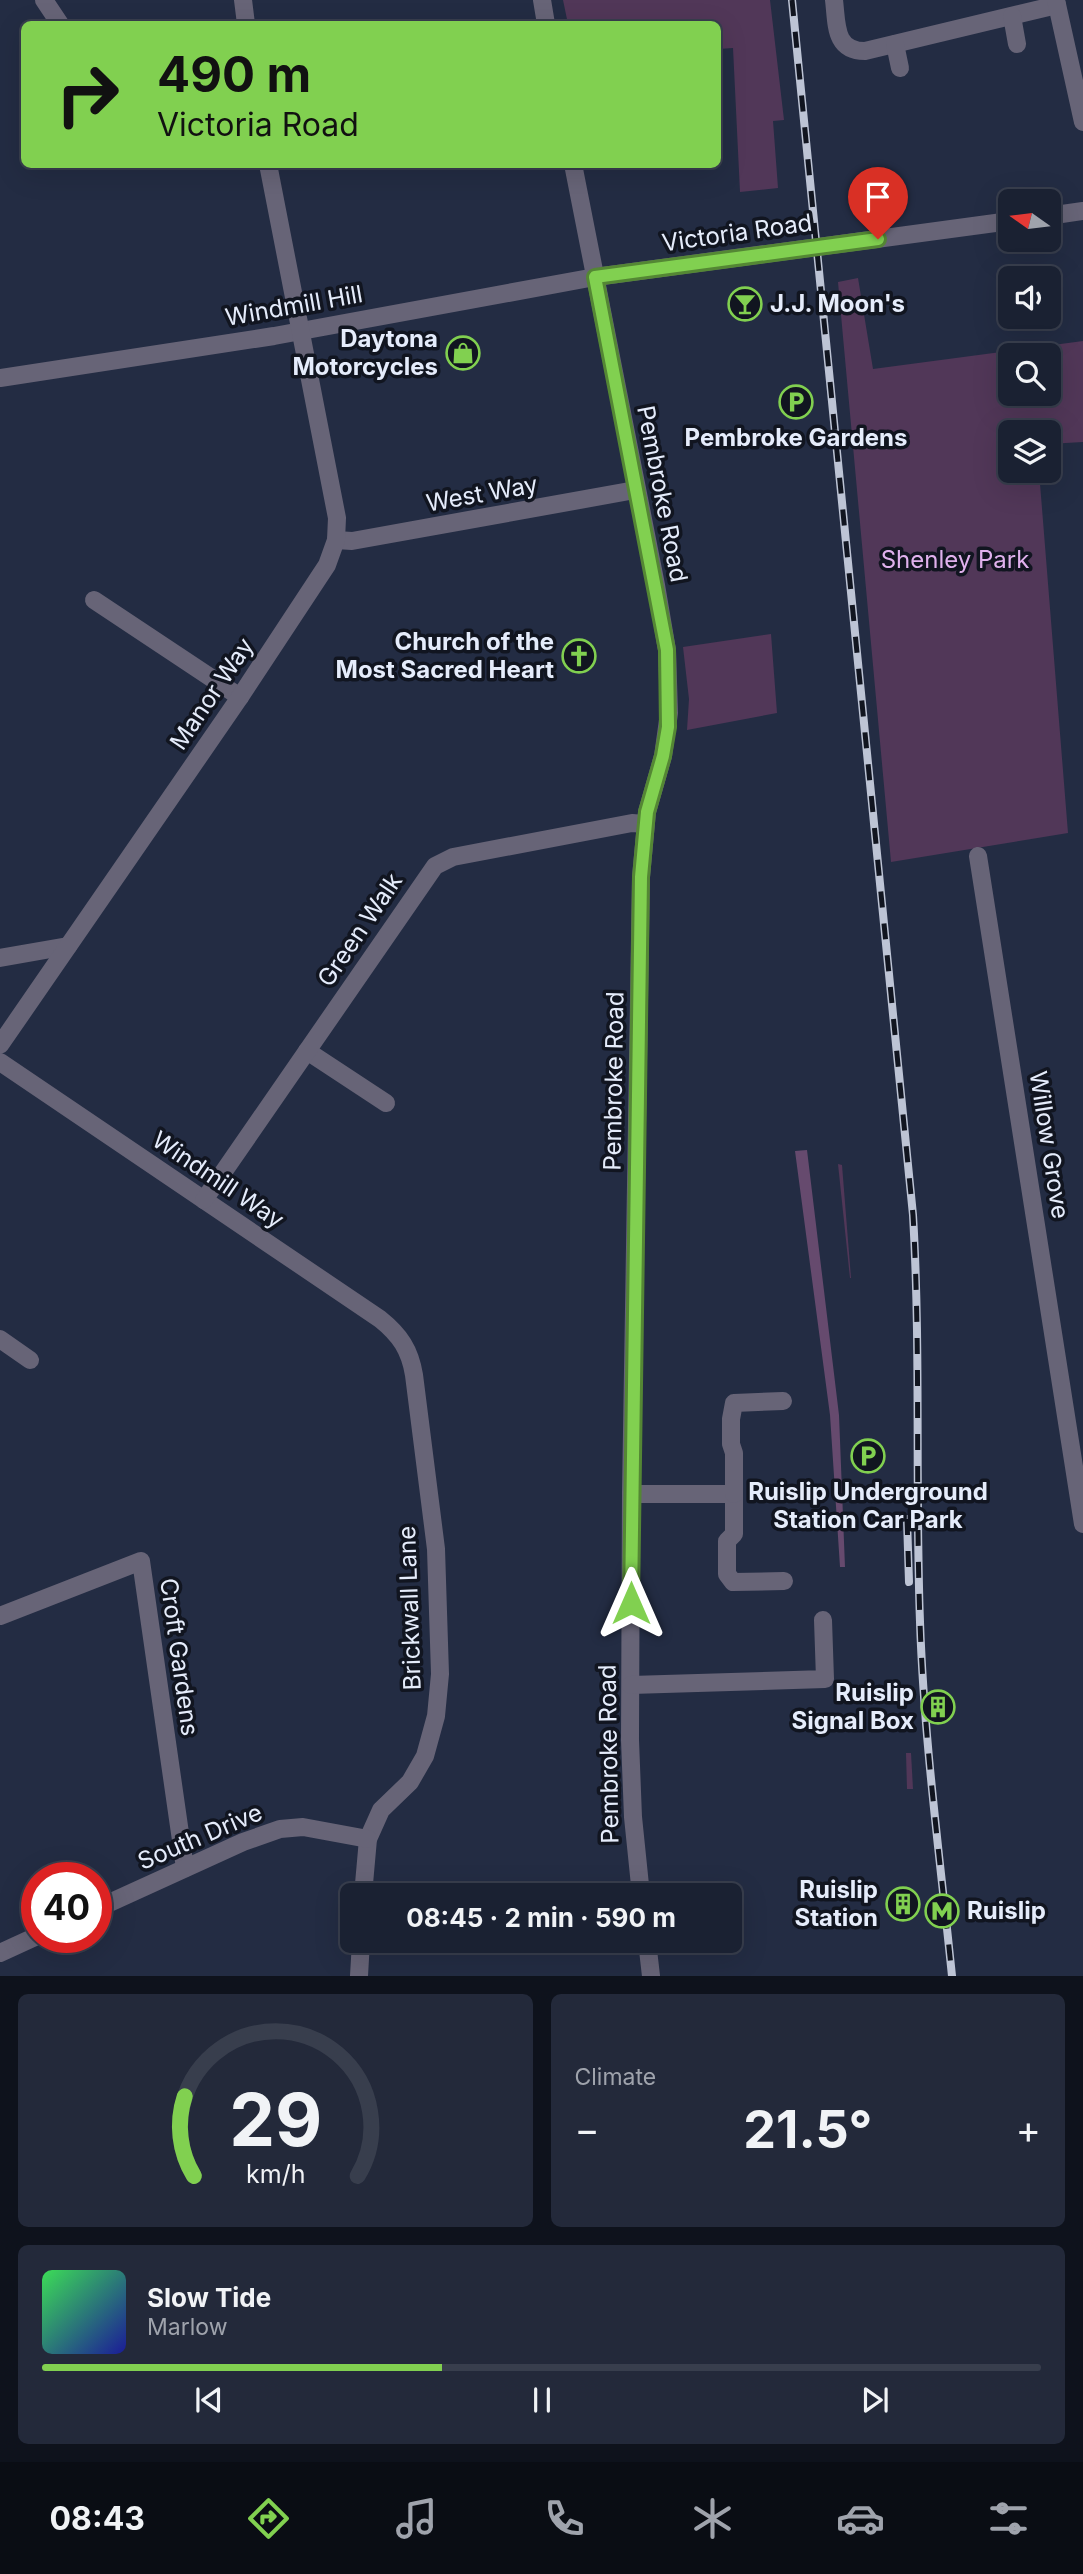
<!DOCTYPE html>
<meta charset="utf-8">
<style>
:root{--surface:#1a2132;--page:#23293a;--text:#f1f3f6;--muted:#9fa3ac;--line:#383e4d;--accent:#81d050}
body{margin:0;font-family:Inter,sans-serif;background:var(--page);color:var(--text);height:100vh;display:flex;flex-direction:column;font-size:26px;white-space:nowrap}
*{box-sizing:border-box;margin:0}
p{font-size:23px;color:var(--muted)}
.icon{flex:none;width:38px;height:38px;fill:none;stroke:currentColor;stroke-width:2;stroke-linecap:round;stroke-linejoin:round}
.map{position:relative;height:1976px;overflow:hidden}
.details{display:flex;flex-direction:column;gap:18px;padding:18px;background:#0e121c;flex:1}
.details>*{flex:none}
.banner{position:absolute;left:21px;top:21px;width:700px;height:147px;border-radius:10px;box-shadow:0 7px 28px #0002,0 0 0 2px var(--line);background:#81d050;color:#111;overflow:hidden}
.needle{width:46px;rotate:284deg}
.tools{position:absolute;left:998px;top:189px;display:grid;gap:14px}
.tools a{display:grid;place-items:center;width:63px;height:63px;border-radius:10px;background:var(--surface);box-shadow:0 7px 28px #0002,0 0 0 2px var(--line);font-size:35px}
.speed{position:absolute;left:21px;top:1862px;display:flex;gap:14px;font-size:35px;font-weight:700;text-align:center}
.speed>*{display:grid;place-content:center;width:91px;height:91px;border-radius:50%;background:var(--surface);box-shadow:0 7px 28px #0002,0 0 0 2px var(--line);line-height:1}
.speed .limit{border:10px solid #d22;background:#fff;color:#111}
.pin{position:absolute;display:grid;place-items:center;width:60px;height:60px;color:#fff;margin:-72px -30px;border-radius:50% 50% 50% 0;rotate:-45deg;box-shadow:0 0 7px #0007}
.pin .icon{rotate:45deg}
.me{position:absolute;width:77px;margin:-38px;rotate:0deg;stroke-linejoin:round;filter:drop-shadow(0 0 5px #0008)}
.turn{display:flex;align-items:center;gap:24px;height:147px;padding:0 21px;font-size:32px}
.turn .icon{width:91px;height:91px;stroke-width:2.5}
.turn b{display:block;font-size:49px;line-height:60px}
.big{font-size:52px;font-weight:700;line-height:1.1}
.details .widget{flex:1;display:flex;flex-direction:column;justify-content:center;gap:10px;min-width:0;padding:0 24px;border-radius:10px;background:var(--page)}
.details .dial{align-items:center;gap:0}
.dial svg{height:182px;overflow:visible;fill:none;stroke:var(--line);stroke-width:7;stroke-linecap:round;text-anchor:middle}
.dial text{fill:var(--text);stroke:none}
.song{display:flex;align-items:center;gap:21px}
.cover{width:84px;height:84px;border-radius:10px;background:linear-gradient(135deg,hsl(130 70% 55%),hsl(240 70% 35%))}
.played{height:7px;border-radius:4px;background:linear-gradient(90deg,var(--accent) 40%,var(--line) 40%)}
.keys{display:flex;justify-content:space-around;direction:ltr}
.heat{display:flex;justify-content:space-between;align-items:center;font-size:38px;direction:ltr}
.details .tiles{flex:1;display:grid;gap:18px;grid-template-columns:1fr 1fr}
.widget:last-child{grid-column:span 2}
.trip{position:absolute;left:340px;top:1883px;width:402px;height:70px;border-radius:10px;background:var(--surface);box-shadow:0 7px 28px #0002,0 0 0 2px var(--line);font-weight:700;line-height:70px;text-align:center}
.tab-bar{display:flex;height:112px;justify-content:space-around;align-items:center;background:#0a0d14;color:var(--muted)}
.tab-bar .icon{width:49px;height:49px}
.tab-bar .on{color:var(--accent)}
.tab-bar b{font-size:32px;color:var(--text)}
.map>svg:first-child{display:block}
</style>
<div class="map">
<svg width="1083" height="1976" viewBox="0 0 1083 1976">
<rect width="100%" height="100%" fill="#232c43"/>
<g fill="#513758" fill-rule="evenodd">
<polygon points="563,0 770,0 784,120 773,121 778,188 740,192 733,48 718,49 718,24 568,24"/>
<path d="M858 278 873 369 1083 341V442L1048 444V432H1010V471H1039L1068 833 891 862 838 282ZM1010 355H1048V394H1010Z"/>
<polygon points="771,634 777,713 687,730 689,699 683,647"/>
<polygon points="838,1164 842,1165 851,1278 850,1278"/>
<polygon points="906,1753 911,1753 913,1789 907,1789"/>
</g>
<polygon fill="#664a6e" points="807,1150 839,1415 845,1567 840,1567 830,1415 795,1151"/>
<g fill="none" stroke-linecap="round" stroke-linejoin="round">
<g stroke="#676477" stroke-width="18">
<polyline points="44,0 60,24"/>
<polyline points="243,0 246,24"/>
<polyline points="542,0 546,24"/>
<path d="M834 0C837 24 834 51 865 51L1057 5"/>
<polyline points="1056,0 1083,122"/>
<polyline points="1012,16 1017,44"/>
<polyline points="895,44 900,68"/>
<polyline points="573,164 656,585 667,650 669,713 663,756 647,812 641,877 631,1494 630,1740 633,1817 641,1895"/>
<polyline points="1048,216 1083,211"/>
<polyline points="0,378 274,336 595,277 1010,221"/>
<polyline points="336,540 352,541 635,490"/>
<polyline points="94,600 240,697"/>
<polyline points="978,856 1083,1524"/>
<polyline points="0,958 68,946"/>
<polyline points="0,1045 240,697 327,565 336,540 337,518 268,164"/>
<polyline points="307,1051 386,1103"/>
<path d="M0 1062 380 1319C400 1335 410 1350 414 1375L436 1549 440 1674 436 1716 425 1756 410 1782 381 1810 368 1839 363 1895"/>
<polyline points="204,1200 435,866 453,857 632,823 645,824"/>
<polyline points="0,1339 30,1360"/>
<polyline points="631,1494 734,1494 734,1534 727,1541 727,1574 733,1582 784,1581"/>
<polyline points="734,1494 734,1453 731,1444 731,1419 734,1403 783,1401"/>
<polyline points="0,1616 141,1561 185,1868"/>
<polyline points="631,1685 825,1679 823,1620"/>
<polyline points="96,1909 243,1842 280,1829 303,1827 368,1839"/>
<polyline points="647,1941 651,1976"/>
<polyline points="0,1953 37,1936"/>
<polyline points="359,1976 361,1941"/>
</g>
<defs>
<g id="rail">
<path d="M792 0 913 1215C921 1351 915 1486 920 1622 924 1740 940 1858 952 1976"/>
<polyline points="907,1519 909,1582"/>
</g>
</defs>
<use href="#rail" stroke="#bdc4d5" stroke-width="8"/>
<use href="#rail" stroke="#111520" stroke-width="5" stroke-dasharray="16" stroke-linecap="butt"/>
</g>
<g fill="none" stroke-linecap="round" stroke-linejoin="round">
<defs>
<polyline id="route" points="631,1603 641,877 647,812 663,756 668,727 667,650 595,277 878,239"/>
</defs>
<use href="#route" stroke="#548734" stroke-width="18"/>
<use href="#route" stroke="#81d050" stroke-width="12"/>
</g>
<defs>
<symbol id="bar-ring" viewBox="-11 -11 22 22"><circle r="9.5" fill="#111520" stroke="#81d050" stroke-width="1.5"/><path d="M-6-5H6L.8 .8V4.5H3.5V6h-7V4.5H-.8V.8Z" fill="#81d050"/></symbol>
<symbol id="shop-ring" viewBox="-11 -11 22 22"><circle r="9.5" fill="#111520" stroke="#81d050" stroke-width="1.5"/><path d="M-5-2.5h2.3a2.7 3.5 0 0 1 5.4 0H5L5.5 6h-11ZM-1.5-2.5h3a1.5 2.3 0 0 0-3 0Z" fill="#81d050"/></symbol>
<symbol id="parking-ring" viewBox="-11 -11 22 22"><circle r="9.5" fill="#111520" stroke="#81d050" stroke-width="1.5"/><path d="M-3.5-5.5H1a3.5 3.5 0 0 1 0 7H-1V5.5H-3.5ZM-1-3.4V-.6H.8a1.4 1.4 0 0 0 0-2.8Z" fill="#81d050"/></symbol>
<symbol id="church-ring" viewBox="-11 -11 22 22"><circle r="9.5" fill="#111520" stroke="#81d050" stroke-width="1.5"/><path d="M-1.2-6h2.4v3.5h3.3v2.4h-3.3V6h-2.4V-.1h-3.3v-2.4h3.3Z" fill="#81d050"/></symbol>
<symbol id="building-ring" viewBox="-11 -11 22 22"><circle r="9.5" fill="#111520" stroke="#81d050" stroke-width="1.5"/><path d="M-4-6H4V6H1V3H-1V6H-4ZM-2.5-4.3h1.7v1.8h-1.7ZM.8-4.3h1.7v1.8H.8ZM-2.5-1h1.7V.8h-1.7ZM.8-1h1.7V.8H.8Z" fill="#81d050"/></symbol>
<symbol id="metro-ring" viewBox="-11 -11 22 22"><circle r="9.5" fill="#111520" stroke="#81d050" stroke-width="1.5"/><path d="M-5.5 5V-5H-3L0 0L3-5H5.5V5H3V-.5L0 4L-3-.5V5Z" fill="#81d050"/></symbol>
</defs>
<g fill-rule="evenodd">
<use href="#bar-ring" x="726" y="285" width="38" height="38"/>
<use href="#shop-ring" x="444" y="334" width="38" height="38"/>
<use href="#parking-ring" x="777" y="383" width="38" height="38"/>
<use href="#church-ring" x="560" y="637" width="38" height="38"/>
<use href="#parking-ring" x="849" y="1437" width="38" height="38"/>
<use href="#building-ring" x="919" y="1688" width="38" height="38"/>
<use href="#building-ring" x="884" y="1885" width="38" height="38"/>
<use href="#metro-ring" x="923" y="1892" width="38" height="38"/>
</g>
<g text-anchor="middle" stroke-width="7" stroke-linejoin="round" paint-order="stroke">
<g font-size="24" fill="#e5ecfb" stroke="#111520">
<text transform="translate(737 233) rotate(-8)" y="8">Victoria Road</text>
<text transform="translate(294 306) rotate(-10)" y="8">Windmill Hill</text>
<text transform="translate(482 494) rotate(-10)" y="8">West Way</text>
<text transform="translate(662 494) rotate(79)" y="8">Pembroke Road</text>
<text transform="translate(212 694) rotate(-56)" y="8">Manor Way</text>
<text transform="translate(360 930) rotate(-56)" y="8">Green Walk</text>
<text transform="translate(614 1081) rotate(-89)" y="8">Pembroke Road</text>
<text transform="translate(1049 1145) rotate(81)" y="8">Willow Grove</text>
<text transform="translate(218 1180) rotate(34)" y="8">Windmill Way</text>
<text transform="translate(410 1608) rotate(-92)" y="8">Brickwall Lane</text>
<text transform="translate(179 1657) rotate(82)" y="8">Croft Gardens</text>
<text transform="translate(609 1754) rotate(-91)" y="8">Pembroke Road</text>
<text transform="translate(200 1837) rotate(-23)" y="8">South Drive</text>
</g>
<g font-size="24" font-weight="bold" fill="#e5ecfb" stroke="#111520" text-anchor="end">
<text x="770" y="312" text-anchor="start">J.J. Moon's</text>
<text x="438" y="347">Daytona<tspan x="438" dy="28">Motorcycles</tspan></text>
<text x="796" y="446" text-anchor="middle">Pembroke Gardens</text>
<text x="554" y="650">Church of the<tspan x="554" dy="28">Most Sacred Heart</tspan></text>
<text x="868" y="1500" text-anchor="middle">Ruislip Underground<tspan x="868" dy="28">Station Car Park</tspan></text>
<text x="914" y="1701">Ruislip<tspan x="914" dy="28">Signal Box</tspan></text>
<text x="878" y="1898">Ruislip<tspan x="878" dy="28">Station</tspan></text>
<text x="967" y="1919" text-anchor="start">Ruislip</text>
</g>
<g font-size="24" fill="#e0b1ed" stroke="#111520">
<text x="955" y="568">Shenley Park</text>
</g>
</g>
</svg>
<div class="tools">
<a><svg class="needle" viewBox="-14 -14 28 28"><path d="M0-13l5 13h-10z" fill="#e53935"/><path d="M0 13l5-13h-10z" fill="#9fa3ac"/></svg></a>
<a><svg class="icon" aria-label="sound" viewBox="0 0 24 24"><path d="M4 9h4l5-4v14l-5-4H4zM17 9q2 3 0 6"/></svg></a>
<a><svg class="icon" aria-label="search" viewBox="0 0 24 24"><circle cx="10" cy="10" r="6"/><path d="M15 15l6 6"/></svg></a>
<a><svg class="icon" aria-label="layers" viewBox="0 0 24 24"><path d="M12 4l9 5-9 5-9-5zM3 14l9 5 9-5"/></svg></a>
</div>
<div class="speed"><div class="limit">40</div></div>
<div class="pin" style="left:878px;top:239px;background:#d93025"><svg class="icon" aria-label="arrive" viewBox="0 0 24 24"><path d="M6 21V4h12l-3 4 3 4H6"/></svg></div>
<svg class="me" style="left:631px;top:1603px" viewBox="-20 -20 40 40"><path d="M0-17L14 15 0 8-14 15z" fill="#81d050" stroke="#fff" stroke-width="4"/></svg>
<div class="trip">08:45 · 2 min · 590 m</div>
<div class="banner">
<div class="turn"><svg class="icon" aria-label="right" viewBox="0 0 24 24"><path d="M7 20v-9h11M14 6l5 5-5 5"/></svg><div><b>490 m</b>Victoria Road</div></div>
</div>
</div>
<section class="details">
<div class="tiles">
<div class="widget dial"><svg viewBox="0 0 100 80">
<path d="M14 69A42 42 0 1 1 86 69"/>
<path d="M14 69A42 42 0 0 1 10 34" stroke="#81d050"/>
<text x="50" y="56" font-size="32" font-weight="700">29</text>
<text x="50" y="72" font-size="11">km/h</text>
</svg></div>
<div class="widget"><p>Climate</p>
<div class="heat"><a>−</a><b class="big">21.5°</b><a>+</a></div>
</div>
<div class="widget">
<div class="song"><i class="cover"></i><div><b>Slow Tide</b><p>Marlow</p></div></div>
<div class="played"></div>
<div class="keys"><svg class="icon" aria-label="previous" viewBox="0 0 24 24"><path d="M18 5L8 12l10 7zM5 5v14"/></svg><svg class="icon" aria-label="pause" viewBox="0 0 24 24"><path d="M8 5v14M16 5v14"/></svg><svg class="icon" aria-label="next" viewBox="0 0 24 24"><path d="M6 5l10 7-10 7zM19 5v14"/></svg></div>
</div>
</div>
</section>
<nav class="tab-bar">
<b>08:43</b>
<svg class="icon on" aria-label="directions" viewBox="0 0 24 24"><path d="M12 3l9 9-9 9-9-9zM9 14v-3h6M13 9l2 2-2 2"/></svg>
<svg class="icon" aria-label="music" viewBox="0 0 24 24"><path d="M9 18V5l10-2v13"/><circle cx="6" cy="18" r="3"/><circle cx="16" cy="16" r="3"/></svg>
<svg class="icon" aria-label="phone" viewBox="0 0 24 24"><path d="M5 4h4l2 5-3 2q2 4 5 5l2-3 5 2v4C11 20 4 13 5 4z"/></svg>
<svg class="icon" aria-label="climate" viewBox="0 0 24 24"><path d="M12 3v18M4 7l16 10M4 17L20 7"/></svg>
<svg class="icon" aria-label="car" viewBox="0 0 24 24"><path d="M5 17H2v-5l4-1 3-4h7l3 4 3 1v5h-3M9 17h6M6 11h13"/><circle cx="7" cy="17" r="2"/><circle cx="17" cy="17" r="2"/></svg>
<svg class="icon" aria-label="filters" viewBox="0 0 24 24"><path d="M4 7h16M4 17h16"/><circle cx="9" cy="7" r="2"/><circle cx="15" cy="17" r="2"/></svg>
</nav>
